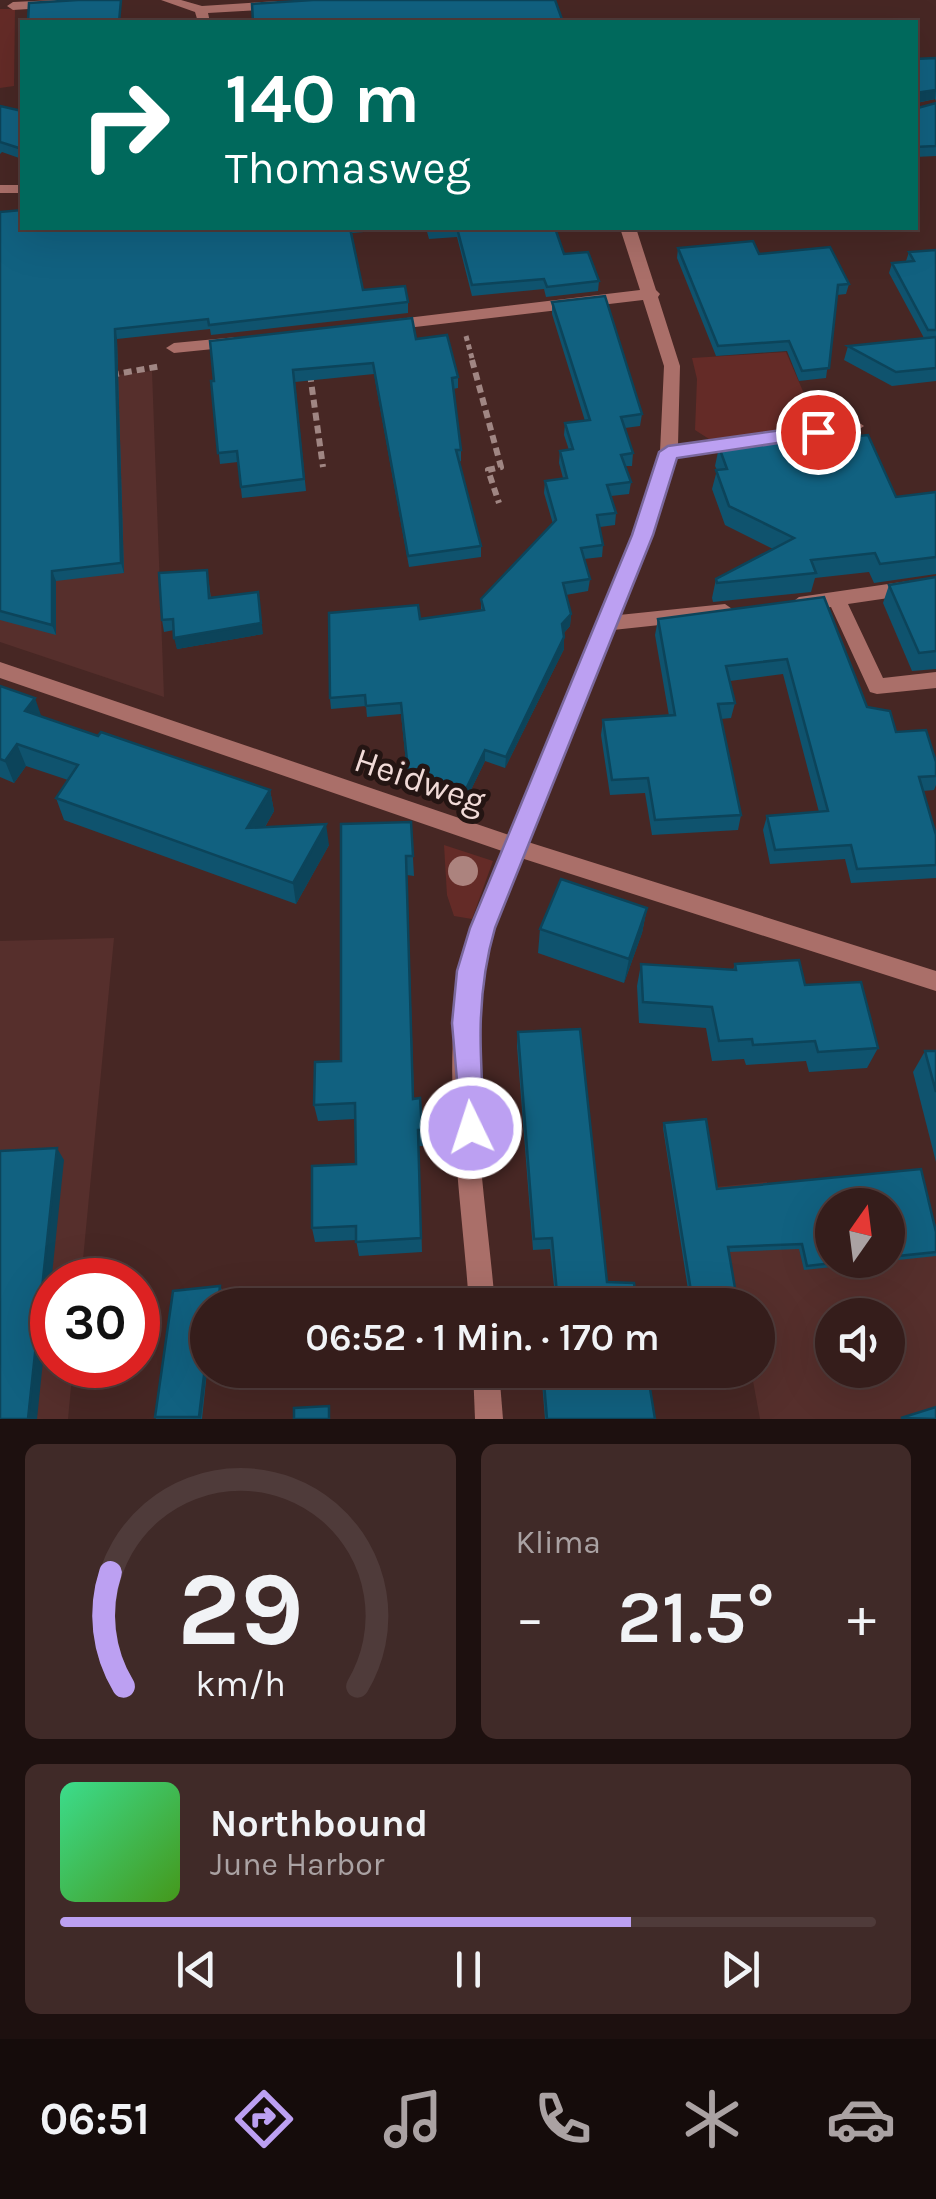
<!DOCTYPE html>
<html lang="de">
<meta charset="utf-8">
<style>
:root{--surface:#351d1b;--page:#402a28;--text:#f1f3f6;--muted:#aaa2a3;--line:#4f3b3a;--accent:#bca0f2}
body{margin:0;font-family:Karla,sans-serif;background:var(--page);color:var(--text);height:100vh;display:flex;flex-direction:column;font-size:38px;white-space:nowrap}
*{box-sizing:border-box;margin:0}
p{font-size:32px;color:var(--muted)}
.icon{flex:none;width:55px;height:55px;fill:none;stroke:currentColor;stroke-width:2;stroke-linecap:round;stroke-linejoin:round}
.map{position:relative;height:1419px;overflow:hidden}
.panel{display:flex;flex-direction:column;gap:25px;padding:25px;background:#1d100f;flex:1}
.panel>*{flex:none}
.banner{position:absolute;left:20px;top:20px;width:898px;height:210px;border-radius:0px;box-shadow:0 10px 40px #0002,0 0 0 2px var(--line);background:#00695c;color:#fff;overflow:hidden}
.needle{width:65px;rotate:14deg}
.fabs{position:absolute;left:815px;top:1188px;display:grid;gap:20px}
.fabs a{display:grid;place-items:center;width:90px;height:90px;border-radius:50%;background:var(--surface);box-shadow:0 10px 40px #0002,0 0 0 2px var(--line);font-size:50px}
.speed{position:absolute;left:30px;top:1258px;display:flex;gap:20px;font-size:50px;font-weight:700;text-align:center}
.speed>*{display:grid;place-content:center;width:130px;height:130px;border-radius:50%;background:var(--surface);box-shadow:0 10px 40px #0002,0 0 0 2px var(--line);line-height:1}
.speed .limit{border:15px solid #d22;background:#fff;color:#111}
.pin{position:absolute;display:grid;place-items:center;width:85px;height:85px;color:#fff;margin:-42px;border:5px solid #fff;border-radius:50%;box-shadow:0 2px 10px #0007}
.me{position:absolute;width:110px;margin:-55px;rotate:356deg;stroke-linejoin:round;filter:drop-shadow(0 0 8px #0008)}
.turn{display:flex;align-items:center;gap:35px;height:210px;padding:0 40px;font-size:45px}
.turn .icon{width:130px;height:130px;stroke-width:2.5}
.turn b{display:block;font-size:70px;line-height:85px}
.big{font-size:75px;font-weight:600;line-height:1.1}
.panel .widget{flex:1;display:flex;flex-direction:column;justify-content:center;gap:15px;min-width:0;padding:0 35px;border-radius:15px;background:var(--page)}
.panel .dial{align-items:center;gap:0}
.dial svg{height:260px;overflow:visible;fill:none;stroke:var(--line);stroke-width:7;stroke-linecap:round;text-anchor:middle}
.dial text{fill:var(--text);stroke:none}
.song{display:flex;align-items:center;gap:30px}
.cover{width:120px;height:120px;border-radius:15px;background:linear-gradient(135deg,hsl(150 70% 55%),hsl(100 70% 35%))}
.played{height:10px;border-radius:5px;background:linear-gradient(90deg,var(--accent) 70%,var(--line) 70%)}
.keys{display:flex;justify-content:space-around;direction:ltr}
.heat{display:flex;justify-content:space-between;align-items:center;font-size:55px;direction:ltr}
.panel .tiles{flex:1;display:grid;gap:25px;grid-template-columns:1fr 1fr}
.widget:last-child{grid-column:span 2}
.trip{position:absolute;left:190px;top:1288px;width:585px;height:100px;border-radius:50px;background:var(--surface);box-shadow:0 10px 40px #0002,0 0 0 2px var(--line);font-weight:600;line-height:100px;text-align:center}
.dock{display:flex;height:160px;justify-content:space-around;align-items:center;background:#150c0b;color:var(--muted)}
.dock .icon{width:70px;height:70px}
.dock .on{color:var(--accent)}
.dock b{font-size:45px;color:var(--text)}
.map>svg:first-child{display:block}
</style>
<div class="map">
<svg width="936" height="1419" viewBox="0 0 936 1419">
<rect width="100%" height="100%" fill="#472724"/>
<g fill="#562f2c" fill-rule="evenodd">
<polygon points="152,371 164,697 0,642 0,388"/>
<polygon points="114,938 81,1280 52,1280 52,1365 73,1365 68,1419 0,1419 0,941"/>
<path d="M918 1174 936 1249V1419H760L751 1370H758V1305H738L715 1187 767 1182 768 1188ZM832 1205H888V1260H832ZM832 1315H888V1370H832Z"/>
</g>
<g fill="#642b27">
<polygon points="0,9 15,9 14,86 0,88"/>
<polygon points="786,352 815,419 807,428 709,439 695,430 697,379 692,358"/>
<polygon points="444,845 493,861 472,919 454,916 447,895"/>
</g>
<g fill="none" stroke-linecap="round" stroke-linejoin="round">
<polyline stroke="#a08683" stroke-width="5" stroke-dasharray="5 4" stroke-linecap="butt" points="466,336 473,362"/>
<g stroke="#a08683" stroke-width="6" stroke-dasharray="8 5" stroke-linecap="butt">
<polyline points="472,360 501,467 488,470 499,503"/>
<polyline points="310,374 323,467"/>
<polyline points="111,375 161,366"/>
</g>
<g fill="#aa6f69" fill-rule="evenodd">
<polygon points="55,0 60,1 60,7 13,10 7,6 13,2"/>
<polygon points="161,0 181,0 202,6 278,1 284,5 278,9 208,13 210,22 198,22 195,12"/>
<rect x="0" y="185" width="22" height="8"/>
<path d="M620 228H636L656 290 660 294 658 297 680 366 678 445 855 420 864 426 855 432 676 457 651 535 619 615 725 604 735 611 725 618 613 630 528 842 936 971V991L521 858C512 881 500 905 493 929 458 1049 485 1183 495 1305H469C461 1183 435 1049 470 930 478 903 492 877 502 851L0 678V662L509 835 633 535 660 452 664 366 643 300 390 330 382 325 390 320 640 290Z"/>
<polygon points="237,337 245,342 243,346 174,353 166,348 174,343"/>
<polygon points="936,577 936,591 848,604 883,678 936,672 936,688 877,694 870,692 831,607 799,611 790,604 799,597"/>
<polygon points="473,1370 499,1370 503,1419 475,1419"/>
</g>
</g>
<circle fill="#ac837e" cx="463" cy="871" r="15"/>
<g fill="#0f536e" fill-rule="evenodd">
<polygon points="936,58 936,101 935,99 917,103 918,108 936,103 936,156 915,157 915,59"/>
<polygon points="0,106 22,111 22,159 2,152 0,154"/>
<polygon points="0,212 22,228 364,228 364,232 352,233 363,290 408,302 408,313 211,335 210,329 117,339 124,573 56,581 56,635 0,620"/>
<polygon points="426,228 555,228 564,254 599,281 598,291 546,297 544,289 472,296 457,237 429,239"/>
<polygon points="678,248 759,254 849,284 846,294 837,295 826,378 799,381 787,351 716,356 677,258"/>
<polygon points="936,250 936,381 892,386 844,360 848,346 924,338 889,273 892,263 906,261 909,252"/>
<polygon points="552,302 642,414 640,426 625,428 633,453 632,466 625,466 631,482 629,494 611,496 616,513 615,525 600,527 603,545 602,557 584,559 590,579 588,591 566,595 571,614 570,626 564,633 564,649 505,768 485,761 466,800 408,781 401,714 367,717 366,706 331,709 330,698 420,619 481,611 481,599 553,524 544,493 545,481 563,478 559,463 560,451 569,450 564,435 565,423 585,421 552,314"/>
<polygon points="416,339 458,377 458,388 453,389 461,450 461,461 459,462 481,546 481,557 409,567 374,374 295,382 306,491 242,498 238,462 220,464 211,381"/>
<polygon points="850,437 896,497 936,492 936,574 874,583 869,572 815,578 811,592 713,602 712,598 716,579 773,549 725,525 712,489 717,470 715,466 719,447"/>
<polygon points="207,570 211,598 263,634 177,649 174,630 164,632 162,620"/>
<polygon points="936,577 936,669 912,671 883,603 889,585"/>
<polygon points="824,597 867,707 896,732 936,762 936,785 934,790 923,791 936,835 936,878 851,883 845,859 770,864 763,830 767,816 819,812 783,674 730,681 735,703 731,718 721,719 741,815 738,830 652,835 645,793 610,795 601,735 603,720 669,716 655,635 658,619"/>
<polygon points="0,686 41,717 98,736 270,790 274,811 265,827 329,845 296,904 64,820 56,798 68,780 26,766 14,783 0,777"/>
<polygon points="411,822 414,876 407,875 414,1099 420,1098 423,1146 419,1146 422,1252 359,1256 356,1240 315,1242 312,1228 356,1164 355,1119 318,1121 314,1105 341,1061"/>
<polygon points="647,908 642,933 624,983 538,953 540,929"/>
<polygon points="641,964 733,970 735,964 805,985 878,1048 867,1068 809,1072 806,1061 746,1065 744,1059 712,1061 706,1028 639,1023 637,986"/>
<polygon points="518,1032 607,1282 637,1305 556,1305 550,1249 533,1250 517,1046"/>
<polygon points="925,1051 936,1051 936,1162 913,1072"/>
<path d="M706 1119 717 1189 921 1169 936 1232V1256L804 1270 799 1249 729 1252 735 1288 733 1293 689 1296 663 1128 664 1123ZM832 1205H888V1260H832Z"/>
<polygon points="220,1286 222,1290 220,1305 208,1305 208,1362 202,1419 156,1419 155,1417 173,1291"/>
<polygon points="541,1370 647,1370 655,1419 545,1419"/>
</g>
<g fill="#0c445a">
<polygon points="936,90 935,99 915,103 915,93"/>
<polygon points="115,329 117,339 124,573 121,563"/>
<polygon points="52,571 56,581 56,635 52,625"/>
<polygon points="258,592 263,634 177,649 174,638"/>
<polygon points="571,614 570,626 561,636 562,624"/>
<polygon points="564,637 564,649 505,768 506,757"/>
<polygon points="35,698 43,721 25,711"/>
<polygon points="17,744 26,766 14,783 5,761"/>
<polygon points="485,750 485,761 466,800 466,789"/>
<polygon points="270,790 274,811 252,849 247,828"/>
<polygon points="326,824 329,845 296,904 293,883"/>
<polygon points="647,908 642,933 624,983 629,959"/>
<polygon points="57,1148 64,1160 37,1419 28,1419"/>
<polygon points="207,1342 208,1362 201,1419 199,1417"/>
</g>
<g fill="#116180" stroke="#0c445a" stroke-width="2.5">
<polygon points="78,0 121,0 119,22 28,22 29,3"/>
<polygon points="313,0 555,0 563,22 253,22 252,4"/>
<polygon points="811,20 812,22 750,22"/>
<polygon points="936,58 936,90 915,93 915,59"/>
<polygon points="915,94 918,108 936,103 936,146 915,147"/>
<polygon points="0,106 22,111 22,149 0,142"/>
<polygon points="22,210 22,228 350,228 363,290 405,286 408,302 209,325 208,319 115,329 121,563 52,571 52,625 0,611 0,212"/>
<polygon points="457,228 555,228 564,254 588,252 599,281 547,287 544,279 472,285"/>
<polygon points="753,241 759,254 830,247 849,284 838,285 829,368 802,371 789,341 718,346 678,248"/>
<polygon points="936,250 936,330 928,330 892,263 914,261 909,252"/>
<polygon points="605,296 642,414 621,417 633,453 621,455 631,482 607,485 616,513 597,515 603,545 581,548 590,579 563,583 571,614 562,624 564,637 506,757 485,750 466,789 408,770 401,703 366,706 365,695 330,698 329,613 418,605 420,619 484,610 481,599 556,520 545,481 567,478 560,451 573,449 565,423 590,420 552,302"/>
<polygon points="412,318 416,339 447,335 458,377 452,378 461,450 456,450 481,546 408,556 373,363 293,370 304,479 241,487 237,451 218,453 211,381 214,381 210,341"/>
<polygon points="936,337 936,368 896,372 848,346"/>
<polygon points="848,433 850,437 868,435 896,497 936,492 936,557 880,564 875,553 811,560 816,573 717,583 716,579 794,538 729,506 716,470 727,469 719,447"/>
<polygon points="207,570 209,598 258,592 261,623 174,638 173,619 162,620 159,573"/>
<polygon points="936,577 936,651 919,653 889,585"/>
<polygon points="824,597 867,707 890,711 896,732 926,730 936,762 936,776 919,777 936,835 936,865 857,869 851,845 775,850 767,816 828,811 787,659 726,666 735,703 718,704 741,815 655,820 648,778 612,780 603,720 675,715 658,619"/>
<polygon points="0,686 35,698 25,711 98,736 101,732 270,790 247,828 326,824 293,883 56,798 78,765 17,744 5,761 0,759"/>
<polygon points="411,822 413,856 406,856 413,1099 420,1098 422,1130 418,1130 421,1238 356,1242 356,1226 312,1228 312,1166 356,1164 355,1103 314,1105 315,1062 341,1061 341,824"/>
<polygon points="561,879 647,908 629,959 540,929"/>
<polygon points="799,960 805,985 861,982 878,1048 818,1052 815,1041 753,1045 752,1039 719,1041 712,1007 643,1002 641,964 736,970 735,964"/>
<polygon points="580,1029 607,1282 634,1283 637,1305 558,1305 552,1238 534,1239 518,1032"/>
<polygon points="925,1051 936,1051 936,1092"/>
<polygon points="706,1119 717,1189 921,1169 936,1232 936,1252 888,1257 888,1205 832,1205 832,1260 859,1260 807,1266 802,1244 728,1247 735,1288 691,1291 664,1123"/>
<polygon points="57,1148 28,1419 0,1419 0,1151"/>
<polygon points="220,1286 218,1305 208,1305 208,1342 199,1417 155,1417 173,1291"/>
<polygon points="543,1370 647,1370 655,1419 547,1419"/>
<polygon points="329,1406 329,1419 294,1419 294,1408"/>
<polygon points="936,1407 936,1419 901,1418"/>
</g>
<path fill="#bca0f2" stroke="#7a689d" stroke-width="2.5" d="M818 425 825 427V436L677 458 653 535 495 928C475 996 480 1058 485 1128L481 1138 471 1142 462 1138 452 1023 457 971 470 928 632 535 659 452 668 446Z"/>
<g text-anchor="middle" stroke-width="10" stroke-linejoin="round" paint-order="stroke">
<g font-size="35" fill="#f1dbd8" stroke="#241513">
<text transform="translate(420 780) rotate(19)" y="12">Heidweg</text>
</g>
</g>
</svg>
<div class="fabs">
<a><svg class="needle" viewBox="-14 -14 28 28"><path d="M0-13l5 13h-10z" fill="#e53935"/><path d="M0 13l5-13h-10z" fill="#aaa2a3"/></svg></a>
<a><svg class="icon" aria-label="sound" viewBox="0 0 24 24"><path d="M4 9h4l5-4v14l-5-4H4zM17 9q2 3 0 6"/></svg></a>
</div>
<div class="speed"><div class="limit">30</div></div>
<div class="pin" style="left:818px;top:432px;background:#d93025"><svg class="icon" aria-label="arrive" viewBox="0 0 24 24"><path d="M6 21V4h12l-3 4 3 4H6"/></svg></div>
<svg class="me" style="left:471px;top:1128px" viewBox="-20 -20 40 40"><circle r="17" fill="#bca0f2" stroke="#fff" stroke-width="3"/><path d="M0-11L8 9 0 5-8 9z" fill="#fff"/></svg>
<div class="trip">06:52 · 1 Min. · 170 m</div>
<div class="banner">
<div class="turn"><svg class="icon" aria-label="right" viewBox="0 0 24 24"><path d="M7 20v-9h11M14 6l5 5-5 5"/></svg><div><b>140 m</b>Thomasweg</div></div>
</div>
</div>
<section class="panel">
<div class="tiles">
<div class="widget dial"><svg viewBox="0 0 100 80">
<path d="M14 69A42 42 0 1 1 86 69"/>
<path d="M14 69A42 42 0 0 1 10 34" stroke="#bca0f2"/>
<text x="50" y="56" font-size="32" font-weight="700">29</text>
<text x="50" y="72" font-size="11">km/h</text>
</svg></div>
<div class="widget"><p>Klima</p>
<div class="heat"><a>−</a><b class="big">21.5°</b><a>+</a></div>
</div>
<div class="widget">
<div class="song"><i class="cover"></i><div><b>Northbound</b><p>June Harbor</p></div></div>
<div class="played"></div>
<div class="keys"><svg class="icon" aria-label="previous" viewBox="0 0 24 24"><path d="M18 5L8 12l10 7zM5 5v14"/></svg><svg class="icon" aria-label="pause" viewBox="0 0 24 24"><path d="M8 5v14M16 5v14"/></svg><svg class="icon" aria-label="next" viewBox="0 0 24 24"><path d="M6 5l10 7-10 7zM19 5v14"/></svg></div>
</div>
</div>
</section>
<nav class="dock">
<b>06:51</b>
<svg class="icon on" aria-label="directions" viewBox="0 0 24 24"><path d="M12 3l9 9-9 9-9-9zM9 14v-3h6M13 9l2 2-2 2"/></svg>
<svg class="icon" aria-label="music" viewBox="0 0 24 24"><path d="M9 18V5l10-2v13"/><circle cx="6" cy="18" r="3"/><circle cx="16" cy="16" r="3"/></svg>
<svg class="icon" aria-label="phone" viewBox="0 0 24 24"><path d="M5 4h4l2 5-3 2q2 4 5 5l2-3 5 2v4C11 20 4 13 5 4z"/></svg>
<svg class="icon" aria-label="climate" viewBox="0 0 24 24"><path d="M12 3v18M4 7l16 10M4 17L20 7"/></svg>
<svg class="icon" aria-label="car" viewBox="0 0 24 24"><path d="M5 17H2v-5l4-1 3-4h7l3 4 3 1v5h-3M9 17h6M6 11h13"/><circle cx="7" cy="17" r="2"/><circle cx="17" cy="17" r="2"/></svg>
</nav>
